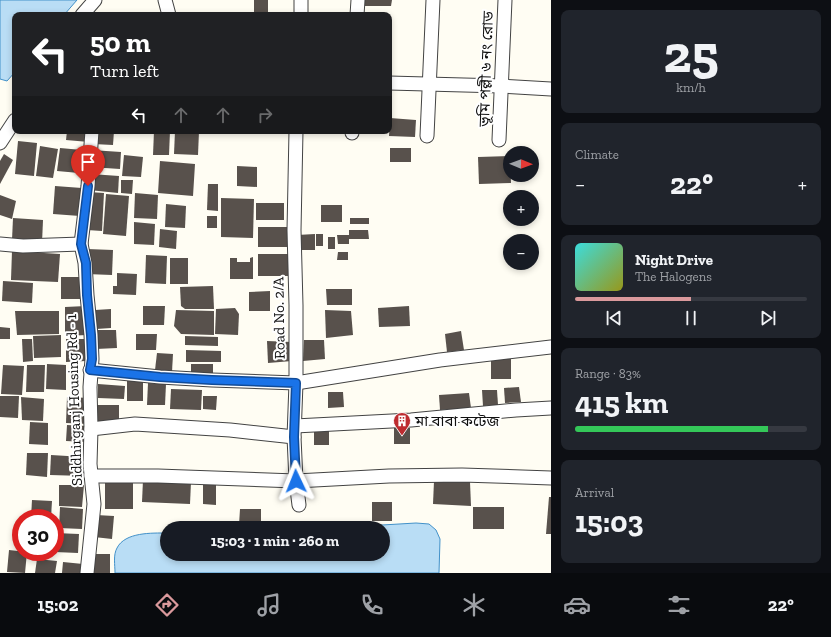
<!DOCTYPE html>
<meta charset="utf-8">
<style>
:root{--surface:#171b24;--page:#20242c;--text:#f1f3f6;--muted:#9ea1a6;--line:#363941;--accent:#da999c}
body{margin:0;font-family:"Zilla Slab","Noto Sans Bengali",serif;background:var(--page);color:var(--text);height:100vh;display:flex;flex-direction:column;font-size:15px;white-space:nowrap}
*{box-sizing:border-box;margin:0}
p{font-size:13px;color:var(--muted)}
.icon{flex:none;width:22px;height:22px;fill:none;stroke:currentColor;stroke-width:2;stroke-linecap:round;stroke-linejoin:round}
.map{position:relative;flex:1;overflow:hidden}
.sheet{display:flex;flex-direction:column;gap:10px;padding:10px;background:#0d0f14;width:280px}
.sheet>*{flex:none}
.guide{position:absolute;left:12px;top:12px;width:380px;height:122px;border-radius:8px;box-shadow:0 2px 6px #0003;background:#202124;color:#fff;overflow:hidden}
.needle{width:26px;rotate:91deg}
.fabs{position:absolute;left:503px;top:146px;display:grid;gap:8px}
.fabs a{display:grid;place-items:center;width:36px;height:36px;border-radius:50%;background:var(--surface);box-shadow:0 2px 6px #0003;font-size:20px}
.speed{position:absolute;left:12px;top:509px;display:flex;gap:8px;font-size:20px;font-weight:700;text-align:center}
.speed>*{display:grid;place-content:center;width:52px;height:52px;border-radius:50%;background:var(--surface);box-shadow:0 2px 6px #0003;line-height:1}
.speed .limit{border:6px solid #d22;background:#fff;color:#111}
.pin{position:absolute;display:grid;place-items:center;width:34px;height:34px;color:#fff;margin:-41px -17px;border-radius:50% 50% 50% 0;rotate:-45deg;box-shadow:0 0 4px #0007}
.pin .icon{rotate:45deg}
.me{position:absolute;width:44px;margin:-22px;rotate:358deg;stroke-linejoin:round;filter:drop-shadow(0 0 3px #0008)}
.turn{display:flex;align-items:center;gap:14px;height:84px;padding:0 12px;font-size:18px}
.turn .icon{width:52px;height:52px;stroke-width:2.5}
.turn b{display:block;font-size:28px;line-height:34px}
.lanes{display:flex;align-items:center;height:38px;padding:0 12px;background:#0003;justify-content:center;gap:20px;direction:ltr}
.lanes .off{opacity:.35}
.big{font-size:30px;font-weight:700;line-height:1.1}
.sheet .widget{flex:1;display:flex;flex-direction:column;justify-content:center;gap:6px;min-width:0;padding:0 14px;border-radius:8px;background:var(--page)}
.sheet .dial{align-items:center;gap:0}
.dial b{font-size:52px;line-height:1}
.song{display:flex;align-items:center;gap:12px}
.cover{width:48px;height:48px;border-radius:6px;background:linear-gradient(135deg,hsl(180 70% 55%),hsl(60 70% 35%))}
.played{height:4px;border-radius:2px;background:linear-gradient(90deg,var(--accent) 50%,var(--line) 50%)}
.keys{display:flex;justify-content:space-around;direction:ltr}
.heat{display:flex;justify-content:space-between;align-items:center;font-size:22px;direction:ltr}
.charge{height:6px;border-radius:3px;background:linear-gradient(90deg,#34c759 83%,var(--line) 0)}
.trip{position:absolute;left:160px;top:521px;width:230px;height:40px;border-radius:20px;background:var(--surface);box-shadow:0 2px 6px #0003;font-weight:700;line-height:40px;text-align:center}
.dock{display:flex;height:64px;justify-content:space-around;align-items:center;background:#090b0e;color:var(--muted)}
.dock .icon{width:28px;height:28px}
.dock .on{color:var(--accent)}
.dock b{font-size:18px;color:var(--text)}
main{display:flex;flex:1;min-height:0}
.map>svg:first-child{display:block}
</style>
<main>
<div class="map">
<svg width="551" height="573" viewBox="0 0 551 573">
<rect width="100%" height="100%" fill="#fffdf3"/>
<g fill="#b9ddf5" stroke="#4291c9">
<polygon points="0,0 77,0 64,15 15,15 15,72 7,81 0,79"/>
<path d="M416 523 429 524 436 530 440 539 439 573H115C115 565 113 555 117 548 125 532 152 533 167 533V554H383V528H331Z"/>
</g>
<g fill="#58514c">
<rect x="254" y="0" width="14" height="15"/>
<polygon points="365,0 392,0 391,6 365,6"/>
<polygon points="390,118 416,120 415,137 389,136"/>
<polygon points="67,131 90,131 89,142 66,140"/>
<polygon points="94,131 114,131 113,145 93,144"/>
<polygon points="154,131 170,131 169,155 153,155"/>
<polygon points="175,131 199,131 198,155 174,154"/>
<polygon points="18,141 37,143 34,176 15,174"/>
<polygon points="40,146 58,149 53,178 36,176"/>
<polygon points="60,148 82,150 79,173 57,171"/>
<rect x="390" y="148" width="21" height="14"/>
<polygon points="91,150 121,152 120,169 90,167"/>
<polygon points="4,154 13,160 0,184 0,161"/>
<polygon points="124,155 143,157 141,177 122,176"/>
<polygon points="510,156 511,183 479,184 478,157"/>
<polygon points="160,161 195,164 193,196 158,193"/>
<polygon points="237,166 257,167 257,187 237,186"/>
<polygon points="91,174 119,176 118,193 89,190"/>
<polygon points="121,180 133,180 132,194 121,193"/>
<polygon points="208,184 218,184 218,211 207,210"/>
<polygon points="55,186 82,188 80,216 53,214"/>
<polygon points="89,192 104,193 102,231 87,230"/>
<polygon points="135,193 158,195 157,219 134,218"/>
<polygon points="106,194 129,196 126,236 103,234"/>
<polygon points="0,195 16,201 12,219 0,215"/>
<polygon points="221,198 254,199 253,238 221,237"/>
<rect x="256" y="203" width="28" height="17"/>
<polygon points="166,204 186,206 185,228 165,227"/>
<rect x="321" y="205" width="21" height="17"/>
<rect x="207" y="216" width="10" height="12"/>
<polygon points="13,218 43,220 42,243 12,240"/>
<rect x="350" y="218" width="19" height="6"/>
<polygon points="134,222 155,224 154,245 134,244"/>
<rect x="258" y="227" width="30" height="20"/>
<polygon points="160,229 177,231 176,249 159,247"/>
<polygon points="349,230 368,230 369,239 349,239"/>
<polygon points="315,234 315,250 296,250 297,235"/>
<rect x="316" y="234" width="7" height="12"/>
<polygon points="337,235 349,235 349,244 338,244"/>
<rect x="328" y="237" width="7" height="12"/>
<polygon points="87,249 113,250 112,275 86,274"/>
<polygon points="12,251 60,254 58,282 11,280"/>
<polygon points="338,252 348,252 348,260 337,260"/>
<rect x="258" y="254" width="30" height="22"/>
<polygon points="146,255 167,256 166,284 145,283"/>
<polygon points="253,257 253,279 230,279 230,258 237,258 237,262 250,262 250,258"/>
<rect x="170" y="258" width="18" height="26"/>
<polygon points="117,273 137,274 136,295 113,294 113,286 117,286"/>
<polygon points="61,277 81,277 82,299 61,299"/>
<polygon points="3,281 33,283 32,303 2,301"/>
<polygon points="213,286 214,309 185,309 181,306 180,287"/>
<polygon points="326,289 352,289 352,305 327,305"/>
<polygon points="270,291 270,311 249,311 249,292"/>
<polygon points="86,306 87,335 65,336 65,307"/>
<polygon points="143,306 165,306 164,325 143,325"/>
<polygon points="409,306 410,326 379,327 378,308"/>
<polygon points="235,308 239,314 238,335 215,334 216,309"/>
<polygon points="111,309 111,328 96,329 95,310"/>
<polygon points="176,310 214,311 214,335 181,334 174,326"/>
<polygon points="325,310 351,311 353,335 326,338"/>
<polygon points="15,311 59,311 59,334 17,335"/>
<polygon points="0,327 10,328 10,339 0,339"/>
<polygon points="96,330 116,330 117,348 96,349"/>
<polygon points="461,331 464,350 447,352 445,334"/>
<polygon points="136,334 157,334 156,350 136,350"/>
<polygon points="61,335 61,357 34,358 33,336"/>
<polygon points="185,336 218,337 218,346 185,345"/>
<polygon points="22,339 32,339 33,361 23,362"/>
<polygon points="66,339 86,339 86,361 66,362"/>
<polygon points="304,340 324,340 325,359 303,361"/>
<polygon points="267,341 292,342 292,361 268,363"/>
<polygon points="186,350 221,351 221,362 186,362"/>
<polygon points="157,353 173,354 172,372 155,370"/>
<rect x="491" y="358" width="20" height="21"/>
<polygon points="47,364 66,365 66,390 46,389"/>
<rect x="191" y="364" width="22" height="12"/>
<polygon points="3,365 24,366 22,395 1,394"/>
<polygon points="27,365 45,365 44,392 26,392"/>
<polygon points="143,377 143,401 127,401 127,378"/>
<polygon points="148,383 166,384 165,405 147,405"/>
<polygon points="98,384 125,386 124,399 98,398"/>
<polygon points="519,387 521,402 505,403 504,388"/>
<polygon points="171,389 202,390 201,410 170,409"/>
<polygon points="482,390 497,390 498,405 483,406"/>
<polygon points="328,392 343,392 344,407 328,408"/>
<polygon points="469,393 471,408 440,410 439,395"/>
<polygon points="0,396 19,396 18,418 0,417"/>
<polygon points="203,396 217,396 216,410 203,409"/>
<polygon points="21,397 44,399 43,421 22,420"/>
<polygon points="67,397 90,398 89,424 66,423"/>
<polygon points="96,405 119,405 119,426 95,423"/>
<polygon points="30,422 48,423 48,445 29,444"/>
<polygon points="67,425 87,426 86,442 66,441"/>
<rect x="394" y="428" width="16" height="16"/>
<rect x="314" y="430" width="15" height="15"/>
<polygon points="27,453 48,453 47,477 26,475"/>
<polygon points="51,455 84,457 84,476 50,475"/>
<polygon points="143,480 191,482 190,504 142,502"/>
<polygon points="434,481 470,482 471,506 433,504"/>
<rect x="105" y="482" width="28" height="27"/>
<polygon points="59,485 84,485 82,507 59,506"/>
<polygon points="203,485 216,485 216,505 203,504"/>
<polygon points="549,497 551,497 551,534 546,534"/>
<polygon points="32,500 52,501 51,518 31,518"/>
<rect x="372" y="502" width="20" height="19"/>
<polygon points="60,507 83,509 82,529 59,528"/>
<rect x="473" y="507" width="31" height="22"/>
<polygon points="240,509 261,509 261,525 239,525"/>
<polygon points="96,515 114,516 112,539 94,537"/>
<polygon points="55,533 79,534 78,553 55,552"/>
<polygon points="9,550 27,552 25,573 7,572"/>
<rect x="92" y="554" width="18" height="19"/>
<polygon points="37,559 57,561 55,573 35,573"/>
<polygon points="63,562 83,564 82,573 62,573"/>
</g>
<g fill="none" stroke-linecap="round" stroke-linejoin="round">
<defs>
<g id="minor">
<polyline points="165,0 169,15"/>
<polyline points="82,15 95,0"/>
<polyline points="301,15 301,0"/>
<polyline points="357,15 358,0"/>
<polyline points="389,83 501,86 551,89"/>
<polyline points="296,131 294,230 296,305 296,383 294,437 296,481 299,505"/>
<polyline points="352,133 352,131"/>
<polyline points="427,136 433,0"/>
<polyline points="499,140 505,0"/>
<polyline points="0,143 15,120"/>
<polyline points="0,244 23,246 81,244"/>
<polyline points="90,370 160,377 212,380 296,383 440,360 551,347"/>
<polyline points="295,426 411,420 516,410 551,408"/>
<polyline points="91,429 135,424 230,430 294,437"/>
<polyline points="91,476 158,476 296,481 389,476 462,475 551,478"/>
<polyline points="87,573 94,504 90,464 91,429 90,387 92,359 91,335 87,295 85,263 81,244 88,186 92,131"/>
</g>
</defs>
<use href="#minor" stroke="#434343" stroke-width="15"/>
<use href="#minor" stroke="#fff" stroke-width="13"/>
</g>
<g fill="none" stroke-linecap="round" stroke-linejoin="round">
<defs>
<polyline id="route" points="88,186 81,244 86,263 87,295 91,335 92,359 90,370 160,377 212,380 296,383 294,437 296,481"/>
</defs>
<use href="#route" stroke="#114b97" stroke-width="10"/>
<use href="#route" stroke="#1a73e8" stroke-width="7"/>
</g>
<defs>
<symbol id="building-pin" viewBox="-11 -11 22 30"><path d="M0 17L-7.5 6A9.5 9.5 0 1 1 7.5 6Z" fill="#bd2b2f" stroke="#fff"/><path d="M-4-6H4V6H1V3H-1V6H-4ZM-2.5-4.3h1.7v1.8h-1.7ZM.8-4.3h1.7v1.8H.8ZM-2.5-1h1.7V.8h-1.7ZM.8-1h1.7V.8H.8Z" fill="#fff"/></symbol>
</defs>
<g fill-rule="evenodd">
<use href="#building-pin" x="392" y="411" width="20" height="27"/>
</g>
<g text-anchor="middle" stroke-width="4" stroke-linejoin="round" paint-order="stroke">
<g font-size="15" fill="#101010" stroke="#fff">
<text transform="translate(486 69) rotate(-88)" y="5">ভূমি পল্লী ৬ নং রোড</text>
<text transform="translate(279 318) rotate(-91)" y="5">Road No. 2/A</text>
<text transform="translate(74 400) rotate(-92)" y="5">Siddhirganj Housing Rd - 1</text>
</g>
<g font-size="15" fill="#101010" stroke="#fff" text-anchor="start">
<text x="415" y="426">মা বাবা কটেজ</text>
</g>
</g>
</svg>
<div class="fabs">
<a><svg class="needle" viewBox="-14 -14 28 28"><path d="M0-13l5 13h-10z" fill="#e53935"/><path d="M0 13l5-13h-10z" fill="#9ea1a6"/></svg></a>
<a>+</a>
<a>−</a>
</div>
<div class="speed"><div class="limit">30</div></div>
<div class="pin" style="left:88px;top:186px;background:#d93025"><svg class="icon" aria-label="arrive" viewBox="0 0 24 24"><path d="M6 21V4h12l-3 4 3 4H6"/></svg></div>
<svg class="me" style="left:296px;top:481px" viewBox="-20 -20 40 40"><path d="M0-17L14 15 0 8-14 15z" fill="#1a73e8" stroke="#fff" stroke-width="4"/></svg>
<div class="trip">15:03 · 1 min · 260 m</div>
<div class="guide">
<div class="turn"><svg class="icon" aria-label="left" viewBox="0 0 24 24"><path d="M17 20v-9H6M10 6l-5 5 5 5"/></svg><div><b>50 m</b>Turn left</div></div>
<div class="lanes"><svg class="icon" aria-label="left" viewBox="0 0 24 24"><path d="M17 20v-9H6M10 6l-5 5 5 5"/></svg><svg class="icon off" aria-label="ahead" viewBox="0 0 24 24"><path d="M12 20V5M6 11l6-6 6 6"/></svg><svg class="icon off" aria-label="ahead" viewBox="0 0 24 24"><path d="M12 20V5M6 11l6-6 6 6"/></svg><svg class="icon off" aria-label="right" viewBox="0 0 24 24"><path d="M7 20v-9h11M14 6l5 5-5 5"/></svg></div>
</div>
</div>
<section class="sheet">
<div class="widget dial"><b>25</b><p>km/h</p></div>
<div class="widget"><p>Climate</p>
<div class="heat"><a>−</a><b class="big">22°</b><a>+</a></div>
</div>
<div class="widget">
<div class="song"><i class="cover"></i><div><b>Night Drive</b><p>The Halogens</p></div></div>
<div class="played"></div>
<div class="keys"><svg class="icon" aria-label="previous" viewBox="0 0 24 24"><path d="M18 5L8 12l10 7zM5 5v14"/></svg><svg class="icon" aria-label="pause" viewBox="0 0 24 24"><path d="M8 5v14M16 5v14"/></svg><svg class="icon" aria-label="next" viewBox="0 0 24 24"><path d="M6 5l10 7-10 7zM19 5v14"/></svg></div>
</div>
<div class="widget"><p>Range · 83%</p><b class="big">415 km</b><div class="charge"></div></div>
<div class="widget"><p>Arrival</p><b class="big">15:03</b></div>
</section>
</main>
<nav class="dock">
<b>15:02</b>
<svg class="icon on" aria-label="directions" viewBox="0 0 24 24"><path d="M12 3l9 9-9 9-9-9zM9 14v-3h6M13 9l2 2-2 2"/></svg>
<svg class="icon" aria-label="music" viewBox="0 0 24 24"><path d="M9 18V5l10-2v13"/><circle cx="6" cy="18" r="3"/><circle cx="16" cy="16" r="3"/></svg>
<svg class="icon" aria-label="phone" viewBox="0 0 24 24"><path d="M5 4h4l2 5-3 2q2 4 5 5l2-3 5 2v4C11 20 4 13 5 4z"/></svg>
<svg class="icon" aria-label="climate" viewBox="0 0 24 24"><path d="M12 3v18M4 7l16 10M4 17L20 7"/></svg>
<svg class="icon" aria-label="car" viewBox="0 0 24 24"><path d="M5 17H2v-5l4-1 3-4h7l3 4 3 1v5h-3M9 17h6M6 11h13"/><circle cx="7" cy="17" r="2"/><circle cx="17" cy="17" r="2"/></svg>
<svg class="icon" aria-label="filters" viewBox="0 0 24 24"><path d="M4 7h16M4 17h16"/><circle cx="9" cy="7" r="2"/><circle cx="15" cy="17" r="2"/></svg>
<b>22°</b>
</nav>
